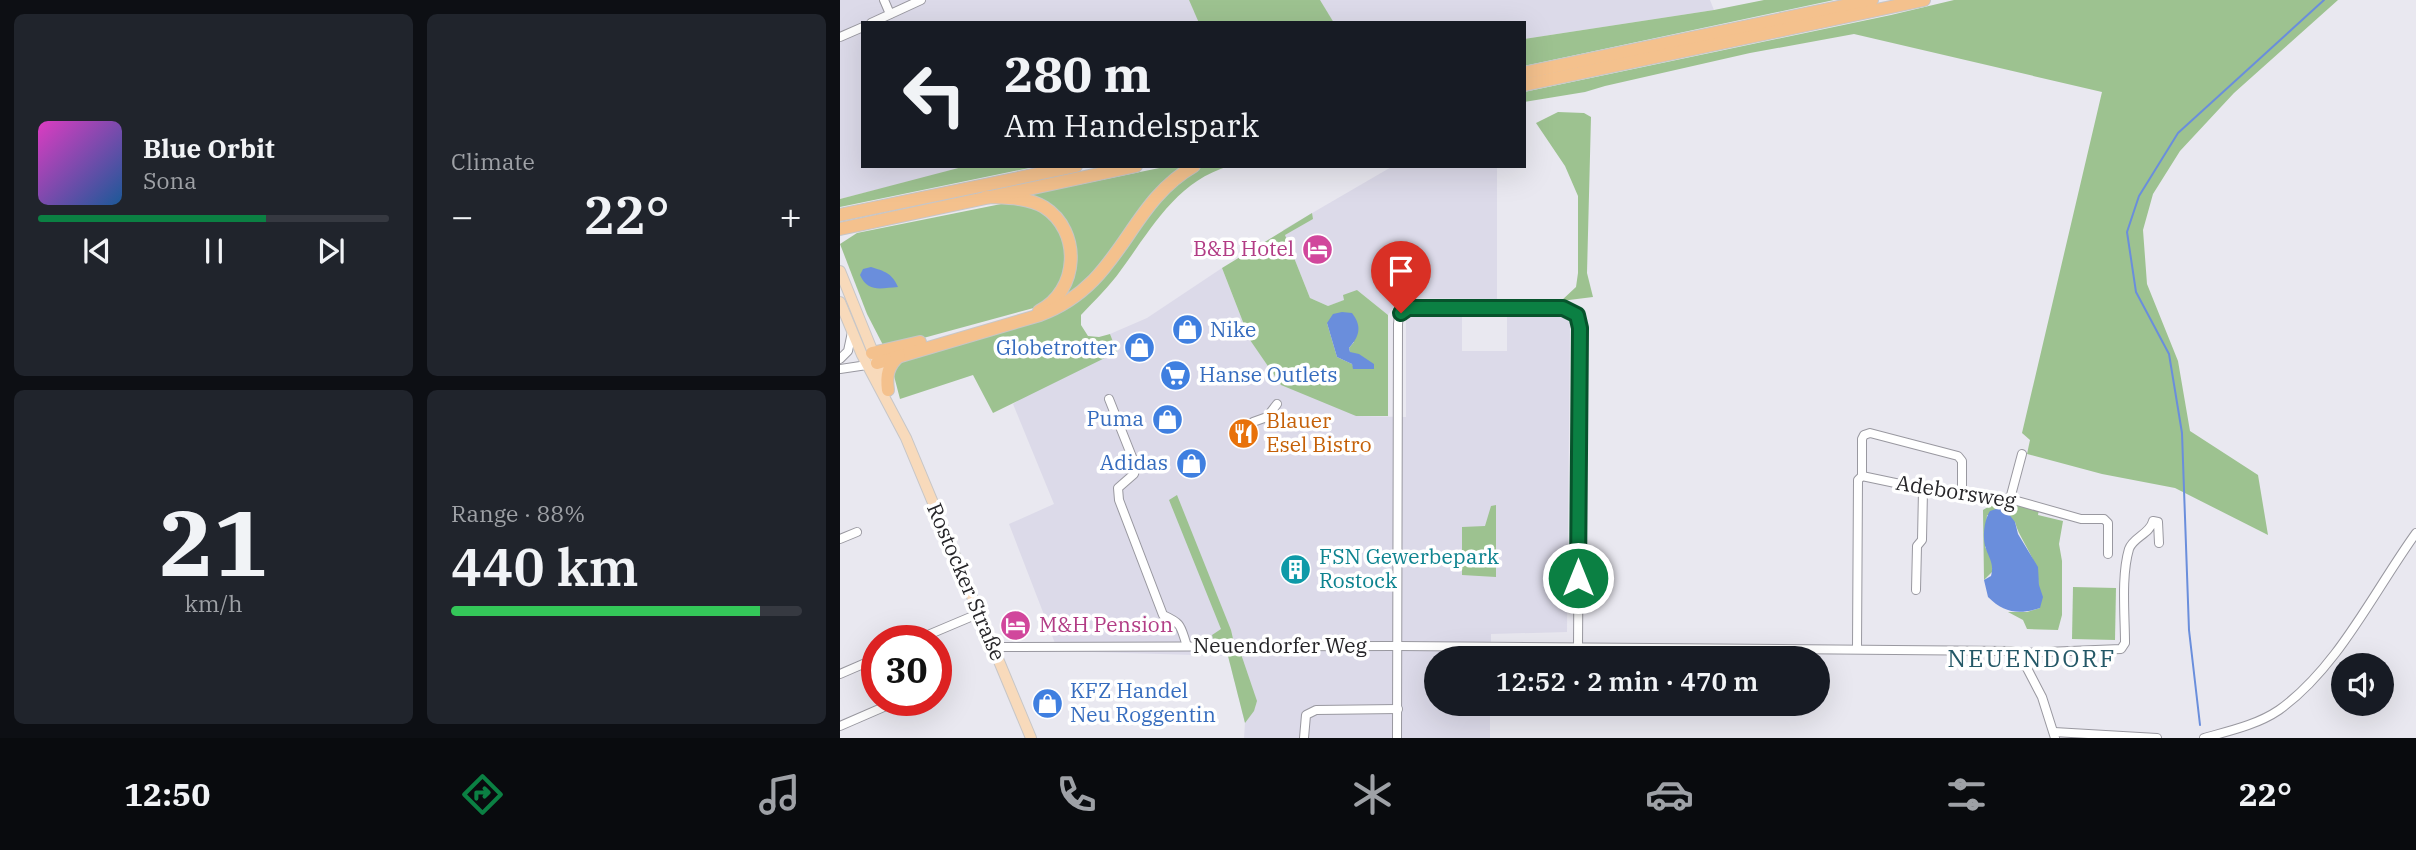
<!DOCTYPE html>
<meta charset="utf-8">
<style>
:root{--surface:#171b24;--page:#20242c;--text:#f1f3f6;--muted:#9ea1a6;--line:#363941;--accent:#0b8043}
body{margin:0;font-family:"IBM Plex Serif",serif;background:var(--page);color:var(--text);height:100vh;display:flex;flex-direction:column;font-size:26px;white-space:nowrap}
*{box-sizing:border-box;margin:0}
p{font-size:23px;color:var(--muted)}
.icon{flex:none;width:38px;height:38px;fill:none;stroke:currentColor;stroke-width:2;stroke-linecap:round;stroke-linejoin:round}
.map{position:relative;flex:1;overflow:hidden}
.drawer{display:flex;flex-direction:column;gap:14px;padding:14px;background:#0d0f14;width:840px}
.drawer>*{flex:none}
.top-card{position:absolute;left:21px;top:21px;width:665px;height:147px;border-radius:0px;box-shadow:0 7px 28px #0002;background:#171b24;color:var(--text);overflow:hidden}
.tools{position:absolute;left:1491px;top:653px;display:grid;gap:14px}
.tools a{display:grid;place-items:center;width:63px;height:63px;border-radius:50%;background:var(--surface);box-shadow:0 7px 28px #0002;font-size:35px}
.speed{position:absolute;left:21px;top:625px;display:flex;gap:14px;font-size:35px;font-weight:700;text-align:center}
.speed>*{display:grid;place-content:center;width:91px;height:91px;border-radius:50%;background:var(--surface);box-shadow:0 7px 28px #0002;line-height:1}
.speed .limit{border:10px solid #d22;background:#fff;color:#111}
.pin{position:absolute;display:grid;place-items:center;width:60px;height:60px;color:#fff;margin:-72px -30px;border-radius:50% 50% 50% 0;rotate:-45deg;box-shadow:0 0 7px #0007}
.pin .icon{rotate:45deg}
.me{position:absolute;width:77px;margin:-38px;rotate:0deg;stroke-linejoin:round;filter:drop-shadow(0 0 5px #0008)}
.turn{display:flex;align-items:center;gap:24px;height:147px;padding:0 28px;font-size:32px}
.turn .icon{width:91px;height:91px;stroke-width:2.5}
.turn b{display:block;font-size:49px;line-height:60px}
.big{font-size:52px;font-weight:600;line-height:1.1}
.drawer .tile{flex:1;display:flex;flex-direction:column;justify-content:center;gap:10px;min-width:0;padding:0 24px;border-radius:10px;background:var(--page)}
.drawer .dial{align-items:center;gap:0}
.dial b{font-size:91px;line-height:1}
.song{display:flex;align-items:center;gap:21px}
.cover{width:84px;height:84px;border-radius:10px;background:linear-gradient(135deg,hsl(310 70% 55%),hsl(210 70% 35%))}
.played{height:7px;border-radius:4px;background:linear-gradient(90deg,var(--accent) 65%,var(--line) 65%)}
.keys{display:flex;justify-content:space-around;direction:ltr}
.heat{display:flex;justify-content:space-between;align-items:center;font-size:38px;direction:ltr}
.charge{height:10px;border-radius:5px;background:linear-gradient(90deg,#34c759 88%,var(--line) 0)}
.drawer .tiles{flex:1;display:grid;gap:14px;grid-template-columns:repeat(2,1fr)}
.trip{position:absolute;left:584px;top:646px;width:406px;height:70px;border-radius:35px;background:var(--surface);box-shadow:0 7px 28px #0002;font-weight:600;line-height:70px;text-align:center}
.menu{display:flex;height:112px;justify-content:space-around;align-items:center;background:#090b0e;color:var(--muted)}
.menu .icon{width:49px;height:49px}
.menu .selected{color:var(--accent)}
.menu b{font-size:32px;color:var(--text)}
main{display:flex;flex:1;min-height:0}
.map>svg:first-child{display:block}
</style>
<main>
<section class="drawer">
<div class="tiles">
<div class="tile">
<div class="song"><i class="cover"></i><div><b>Blue Orbit</b><p>Sona</p></div></div>
<div class="played"></div>
<div class="keys"><svg class="icon" aria-label="previous" viewBox="0 0 24 24"><path d="M18 5L8 12l10 7zM5 5v14"/></svg><svg class="icon" aria-label="pause" viewBox="0 0 24 24"><path d="M8 5v14M16 5v14"/></svg><svg class="icon" aria-label="next" viewBox="0 0 24 24"><path d="M6 5l10 7-10 7zM19 5v14"/></svg></div>
</div>
<div class="tile"><p>Climate</p>
<div class="heat"><a>−</a><b class="big">22°</b><a>+</a></div>
</div>
<div class="tile dial"><b>21</b><p>km/h</p></div>
<div class="tile"><p>Range · 88%</p><b class="big">440 km</b><div class="charge"></div></div>
</div>
</section>
<div class="map">
<svg width="1576" height="738" viewBox="0 0 1576 738">
<rect width="100%" height="100%" fill="#e9e8f0"/>
<g fill="#dcdae9">
<polygon points="0,0 870,0 874,10 684,39 684,23 23,23 23,166 132,166 0,199"/>
<polygon points="553,166 657,166 657,299 560,298 548,315 517,290 505,300 488,306 470,298 443,230"/>
<polygon points="382,268 410,340 516,416 566,417 566,321 571,316 622,316 622,351 667,351 667,316 722,317 730,321 727,632 651,634 651,658 597,658 597,704 650,704 650,738 404,738 405,723 388,656 218,651 169,524 214,504 173,404 185,396 276,352 270,334 307,318"/>
</g>
<g fill="#9dc290" fill-rule="evenodd">
<polygon points="349,0 480,0 494,23 359,23"/>
<polygon points="924,0 994,0 684,66 684,39 874,10"/>
<polygon points="1114,0 1498,0 1394,93 1340,151 1313,194 1303,230 1307,284 1338,361 1350,431 1418,475 1428,535 1335,488 1262,474 1187,454 1190,440 1182,433 1262,92 1014,34 910,53 765,86 745,92 684,102 684,92 1051,15"/>
<polygon points="718,112 744,113 751,117 747,273 753,297 721,301 736,287 738,273 738,196 725,166 696,123"/>
<polygon points="126,166 199,166 0,207 0,199"/>
<polygon points="329,166 349,166 244,287 217,300 232,240 184,196"/>
<path d="M360 166H389C336 182 312 228 281 270 269 287 255 300 241 315V325L248 336 259 337 270 334 277 352 153 413 133 375 60 399 54 376 58 361 218 311 317 201Z"/>
<polygon points="171,202 185,202 211,217 228,249 224,280 201,306 65,343 44,347 27,314 0,244 17,233"/>
<path d="M472 213 473 219 445 235 470 298 488 306 504 300 503 295 517 290 548 315V416H516L441 385 410 340 382 268ZM487 323 514 342 509 348 514 369 512 364 497 357Z"/>
<polygon points="337,495 391,630 394,643 374,642 372,635 381,629 329,500"/>
<path d="M1148 501H1170L1199 509 1198 515 1223 521 1219 544 1222 561V615L1218 630 1187 629 1183 620 1168 612H1187L1200 608C1200 593 1199 577 1194 563 1189 548 1179 537 1175 522L1147 515 1145 547 1152 559V572L1144 580 1143 510 1148 507Z"/>
<polygon points="656,505 656,577 622,575 622,527 645,526 651,506"/>
<polygon points="1233,587 1276,588 1275,640 1232,639"/>
<polygon points="401,654 417,701 414,711 405,723 388,656"/>
</g>
<g fill="#6a8edc">
<path d="M31 267C44 271 52 273 58 287 41 288 28 293 20 275L23 269Z"/>
<path d="M502 312 512 313C522 326 520 336 509 348L510 352 519 354 534 364V369H513L512 364 497 357 487 323 493 314Z"/>
<path d="M1159 508 1168 513 1175 522 1178 534 1198 567 1199 585 1203 597 1200 608C1179 615 1164 613 1148 597L1144 580 1151 576C1154 564 1150 560 1146 549 1142 539 1144 520 1150 511Z"/>
</g>
<g fill="none" stroke-linecap="round" stroke-linejoin="round">
<polyline stroke="#6a8edc" stroke-width="2" points="1360,725 1349,630 1342,433 1329,354 1296,292 1287,232 1299,196 1338,133 1484,0"/>
<defs>
<g id="minor">
<polyline points="44,0 50,14"/>
<polyline points="31,23 81,0"/>
<polyline points="0,37 23,27"/>
<polyline points="0,359 8,351 12,332"/>
<polyline points="0,369 27,365"/>
<path d="M269 399 296 467 294 474 278 488 279 500 323 615C343 624 340 626 347 646"/>
<polyline points="427,417 437,404"/>
<polyline points="413,422 427,417 439,424"/>
<polyline points="1022,476 1122,497 1170,499 1241,519 1264,519 1268,523 1268,554"/>
<polyline points="1170,499 1182,454"/>
<polyline points="0,539 17,532"/>
<polyline points="1076,590 1077,546 1082,540 1083,490"/>
<polyline points="76,640 140,613"/>
<polyline points="153,647 558,646 1170,651 1179,653 1202,697 1215,738"/>
<polyline points="1017,649 1018,480 1022,476 1022,439 1024,435 1030,433 1118,456 1122,461 1122,497"/>
<path d="M1179 653 1281 649 1285 643C1285 615 1281 576 1289 549 1293 537 1310 534 1313 521L1318 522 1319 543"/>
<polyline points="0,674 37,658"/>
<polyline points="0,726 60,700"/>
<polyline points="1214,732 1317,738"/>
<polyline points="464,738 466,715 476,710 558,709"/>
<polyline points="557,738 558,324 559,315 565,309 723,308 737,315 740,328 738,648"/>
<path d="M1364 738C1389 731 1417 725 1439 710 1498 668 1534 591 1576 533"/>
</g>
<g id="major">
<polyline points="0,271 47,387"/>
<polyline points="0,302 22,355 66,438 191,738"/>
</g>
<g id="highway">
<polyline points="684,73 1032,0"/>
<polyline points="684,85 1084,0"/>
<path d="M146 197C166 198 187 197 204 207 242 231 239 291 199 311"/>
<polyline points="0,215 236,166"/>
<polyline points="0,229 296,166"/>
<polyline points="32,353 80,342"/>
<path d="M37 363 200 315C283 284 286 205 354 166"/>
<path d="M48 390C46 375 48 366 59 356"/>
</g>
</defs>
<use href="#minor" stroke="#9998a0" stroke-width="10"/>
<use href="#major" stroke="#c7c6c7" stroke-width="12"/>
<use href="#highway" stroke="#c7c6c7" stroke-width="14"/>
<use href="#minor" stroke="#fff" stroke-width="8"/>
<use href="#major" stroke="#f8dabb" stroke-width="10"/>
<use href="#highway" stroke="#f4c18d" stroke-width="12"/>
</g>
<g fill="none" stroke-linecap="round" stroke-linejoin="round">
<defs>
<polyline id="route" points="561,313 568,308 723,308 737,315 740,328 738,578"/>
</defs>
<use href="#route" stroke="#07532c" stroke-width="18"/>
<use href="#route" stroke="#0b8043" stroke-width="12"/>
</g>
<defs>
<symbol id="hotel-disc" viewBox="-11 -11 22 22"><circle r="9.5" fill="#d1479c" stroke="#fff"/><path d="M-6-4.5h1.5V1H6V5H4.5V3h-9V5H-6ZM-4 0a1.8 1.8 0 1 1 3.6 0ZM.5 0V-2.5h3Q6-2.5 6 0Z" fill="#fff"/></symbol>
<symbol id="shop-disc" viewBox="-11 -11 22 22"><circle r="9.5" fill="#3f7fe0" stroke="#fff"/><path d="M-5-2.5h2.3a2.7 3.5 0 0 1 5.4 0H5L5.5 6h-11ZM-1.5-2.5h3a1.5 2.3 0 0 0-3 0Z" fill="#fff"/></symbol>
<symbol id="supermarket-disc" viewBox="-11 -11 22 22"><circle r="9.5" fill="#3f7fe0" stroke="#fff"/><path d="M-6-5.5h2.5l.6 2H6L4.5 2H-2.5L-4.4-4H-6ZM-1.5 3.2a1.3 1.3 0 1 0 .1 0ZM3 3.2a1.3 1.3 0 1 0 .1 0Z" fill="#fff"/></symbol>
<symbol id="restaurant-disc" viewBox="-11 -11 22 22"><circle r="9.5" fill="#e8710a" stroke="#fff"/><path d="M-5-6h1v4h1v-4h1v4h1v-4h1v5L-1.5 .5V6h-2V.5L-5-1ZM5-6V6H3V1.5H1.5Q1.5-4 5-6Z" fill="#fff"/></symbol>
<symbol id="building-disc" viewBox="-11 -11 22 22"><circle r="9.5" fill="#0f9aa8" stroke="#fff"/><path d="M-4-6H4V6H1V3H-1V6H-4ZM-2.5-4.3h1.7v1.8h-1.7ZM.8-4.3h1.7v1.8H.8ZM-2.5-1h1.7V.8h-1.7ZM.8-1h1.7V.8H.8Z" fill="#fff"/></symbol>
</defs>
<g fill-rule="evenodd">
<use href="#hotel-disc" x="460" y="232" width="35" height="35"/>
<use href="#shop-disc" x="330" y="312" width="35" height="35"/>
<use href="#shop-disc" x="282" y="330" width="35" height="35"/>
<use href="#supermarket-disc" x="318" y="358" width="35" height="35"/>
<use href="#shop-disc" x="310" y="402" width="35" height="35"/>
<use href="#restaurant-disc" x="386" y="416" width="35" height="35"/>
<use href="#shop-disc" x="334" y="446" width="35" height="35"/>
<use href="#building-disc" x="438" y="552" width="35" height="35"/>
<use href="#hotel-disc" x="158" y="608" width="35" height="35"/>
<use href="#shop-disc" x="190" y="686" width="35" height="35"/>
</g>
<g text-anchor="middle" stroke-width="7" stroke-linejoin="round" paint-order="stroke">
<g font-size="21" fill="#b23c85" stroke="#fff" text-anchor="end">
<text x="454" y="256">B&amp;B Hotel</text>
<text x="199" y="632" text-anchor="start">M&amp;H Pension</text>
</g>
<g font-size="21" fill="#366cbe" stroke="#fff" text-anchor="start">
<text x="370" y="337">Nike</text>
<text x="277" y="355" text-anchor="end">Globetrotter</text>
<text x="359" y="382">Hanse Outlets</text>
<text x="304" y="426" text-anchor="end">Puma</text>
<text x="328" y="470" text-anchor="end">Adidas</text>
<text x="230" y="698">KFZ Handel<tspan x="230" dy="24">Neu Roggentin</tspan></text>
</g>
<g font-size="21" fill="#c56008" stroke="#fff" text-anchor="start">
<text x="426" y="428">Blauer<tspan x="426" dy="24">Esel Bistro</tspan></text>
</g>
<g font-size="21" fill="#262528" stroke="#fff">
<text transform="translate(1116 492) rotate(9)" y="7">Adeborsweg</text>
<text transform="translate(126 582) rotate(67)" y="7">Rostocker Straße</text>
<text x="440" y="653">Neuendorfer Weg</text>
</g>
<g font-size="21" fill="#0d838f" stroke="#fff" text-anchor="start">
<text x="479" y="564">FSN Gewerbepark<tspan x="479" dy="24">Rostock</tspan></text>
</g>
<g font-size="24" letter-spacing="2" fill="#245867" stroke="#fff">
<text x="1192" y="667">NEUENDORF</text>
</g>
</g>
</svg>
<div class="tools">
<a><svg class="icon" aria-label="sound" viewBox="0 0 24 24"><path d="M4 9h4l5-4v14l-5-4H4zM17 9q2 3 0 6"/></svg></a>
</div>
<div class="speed"><div class="limit">30</div></div>
<div class="pin" style="left:561px;top:313px;background:#d93025"><svg class="icon" aria-label="arrive" viewBox="0 0 24 24"><path d="M6 21V4h12l-3 4 3 4H6"/></svg></div>
<svg class="me" style="left:738px;top:578px" viewBox="-20 -20 40 40"><circle r="17" fill="#0b8043" stroke="#fff" stroke-width="3"/><path d="M0-11L8 9 0 5-8 9z" fill="#fff"/></svg>
<div class="trip">12:52 · 2 min · 470 m</div>
<div class="top-card">
<div class="turn"><svg class="icon" aria-label="left" viewBox="0 0 24 24"><path d="M17 20v-9H6M10 6l-5 5 5 5"/></svg><div><b>280 m</b>Am Handelspark</div></div>
</div>
</div>
</main>
<nav class="menu">
<b>12:50</b>
<svg class="icon selected" aria-label="directions" viewBox="0 0 24 24"><path d="M12 3l9 9-9 9-9-9zM9 14v-3h6M13 9l2 2-2 2"/></svg>
<svg class="icon" aria-label="music" viewBox="0 0 24 24"><path d="M9 18V5l10-2v13"/><circle cx="6" cy="18" r="3"/><circle cx="16" cy="16" r="3"/></svg>
<svg class="icon" aria-label="phone" viewBox="0 0 24 24"><path d="M5 4h4l2 5-3 2q2 4 5 5l2-3 5 2v4C11 20 4 13 5 4z"/></svg>
<svg class="icon" aria-label="climate" viewBox="0 0 24 24"><path d="M12 3v18M4 7l16 10M4 17L20 7"/></svg>
<svg class="icon" aria-label="car" viewBox="0 0 24 24"><path d="M5 17H2v-5l4-1 3-4h7l3 4 3 1v5h-3M9 17h6M6 11h13"/><circle cx="7" cy="17" r="2"/><circle cx="17" cy="17" r="2"/></svg>
<svg class="icon" aria-label="filters" viewBox="0 0 24 24"><path d="M4 7h16M4 17h16"/><circle cx="9" cy="7" r="2"/><circle cx="15" cy="17" r="2"/></svg>
<b>22°</b>
</nav>
